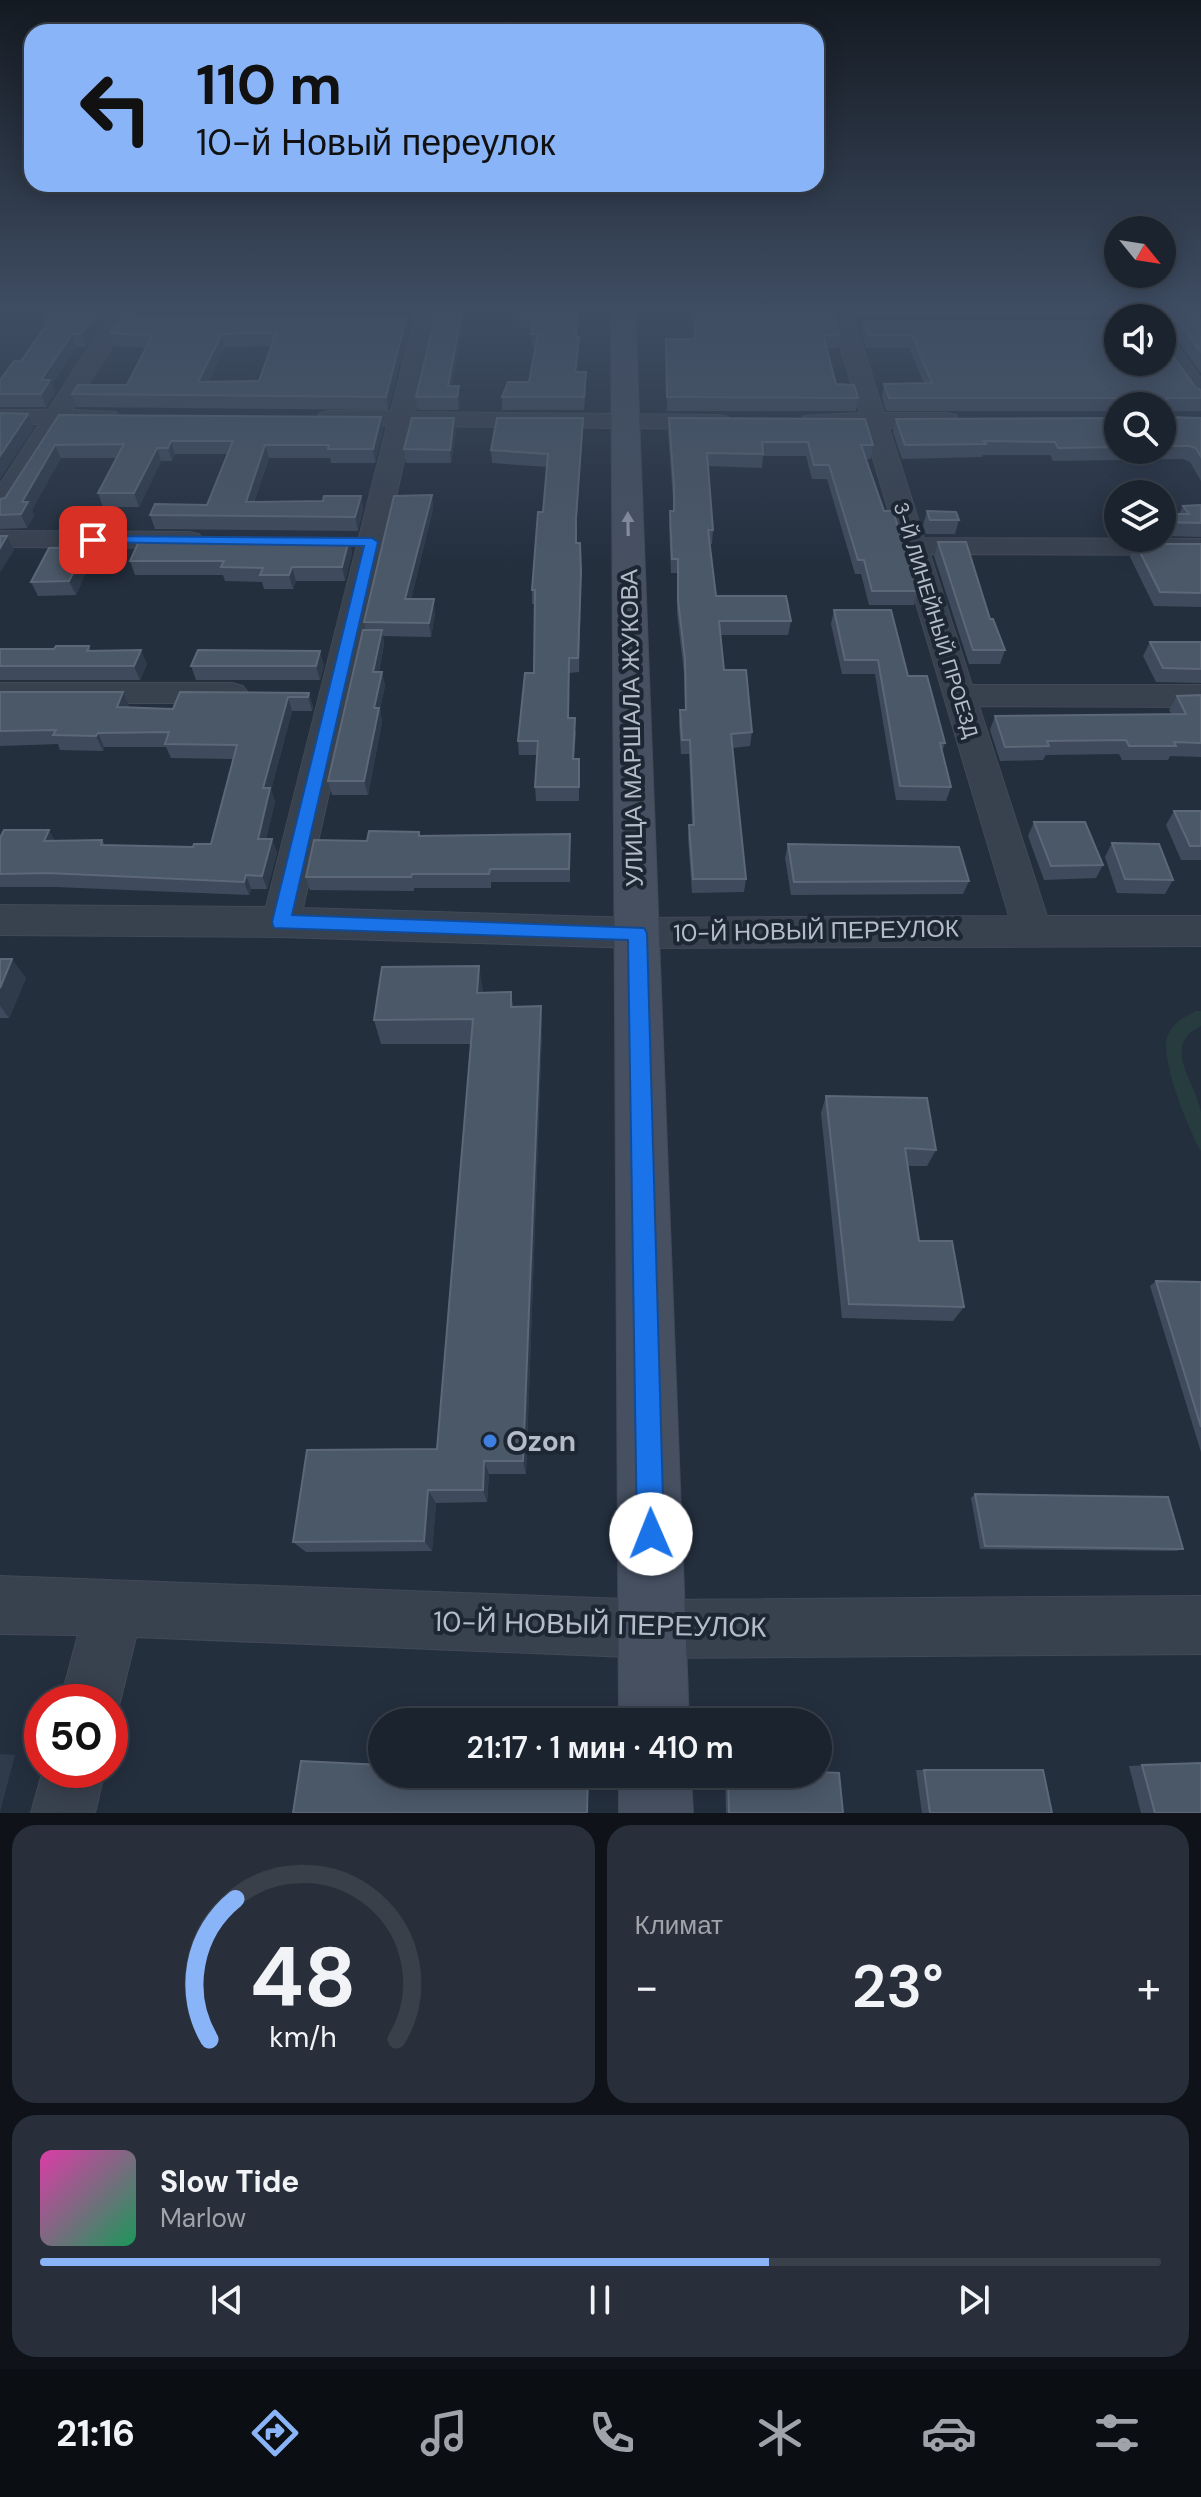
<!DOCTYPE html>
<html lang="ru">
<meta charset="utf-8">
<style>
:root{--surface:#1b232e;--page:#282f3a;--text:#f1f3f6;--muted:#a0a4aa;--line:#39404a;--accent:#8ab4f8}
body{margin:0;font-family:"DM Sans",sans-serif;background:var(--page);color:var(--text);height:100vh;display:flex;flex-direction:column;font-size:30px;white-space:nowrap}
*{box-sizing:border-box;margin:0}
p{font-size:26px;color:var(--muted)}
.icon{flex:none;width:44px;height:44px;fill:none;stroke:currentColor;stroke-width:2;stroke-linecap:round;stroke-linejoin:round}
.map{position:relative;height:1813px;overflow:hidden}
.sheet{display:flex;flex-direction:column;gap:12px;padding:12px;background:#0f1319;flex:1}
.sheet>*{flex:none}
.top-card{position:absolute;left:24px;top:24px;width:800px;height:168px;border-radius:24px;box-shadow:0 4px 20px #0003,0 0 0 2px var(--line);background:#8ab4f8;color:#111;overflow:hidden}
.needle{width:52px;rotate:120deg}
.tools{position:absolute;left:1104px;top:216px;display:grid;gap:16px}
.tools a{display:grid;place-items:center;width:72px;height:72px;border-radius:50%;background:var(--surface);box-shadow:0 4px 20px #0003,0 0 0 2px var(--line);font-size:40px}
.speed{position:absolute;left:24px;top:1684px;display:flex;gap:16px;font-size:40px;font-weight:700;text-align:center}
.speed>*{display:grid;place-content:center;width:104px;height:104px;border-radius:50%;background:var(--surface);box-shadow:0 4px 20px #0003,0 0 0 2px var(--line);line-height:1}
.speed .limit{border:12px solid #d22;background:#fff;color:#111}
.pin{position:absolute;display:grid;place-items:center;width:68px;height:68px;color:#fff;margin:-34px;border-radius:16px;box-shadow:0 4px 12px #0006}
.me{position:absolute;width:88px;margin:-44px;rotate:359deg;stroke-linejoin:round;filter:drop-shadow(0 0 6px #0008)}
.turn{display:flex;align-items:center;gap:28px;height:168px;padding:0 40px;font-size:36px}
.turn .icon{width:104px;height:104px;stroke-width:2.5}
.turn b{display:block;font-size:56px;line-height:68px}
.big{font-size:60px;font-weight:600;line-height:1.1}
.sheet .widget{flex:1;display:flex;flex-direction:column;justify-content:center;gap:12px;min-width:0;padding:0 28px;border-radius:24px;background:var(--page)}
.sheet .dial{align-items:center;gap:0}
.dial svg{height:208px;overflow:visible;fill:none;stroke:var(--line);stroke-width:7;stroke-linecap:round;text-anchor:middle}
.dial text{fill:var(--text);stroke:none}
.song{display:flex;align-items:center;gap:24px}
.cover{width:96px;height:96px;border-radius:12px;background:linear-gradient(135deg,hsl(320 70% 55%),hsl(150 70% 35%))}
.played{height:8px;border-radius:4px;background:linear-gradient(90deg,var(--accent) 65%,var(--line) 65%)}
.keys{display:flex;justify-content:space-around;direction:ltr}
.heat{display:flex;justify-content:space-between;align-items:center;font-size:44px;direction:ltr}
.sheet .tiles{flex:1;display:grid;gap:12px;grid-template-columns:1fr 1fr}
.widget:last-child{grid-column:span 2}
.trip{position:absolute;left:368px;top:1708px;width:464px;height:80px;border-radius:40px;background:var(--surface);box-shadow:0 4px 20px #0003,0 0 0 2px var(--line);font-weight:600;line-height:80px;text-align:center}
.menu{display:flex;height:128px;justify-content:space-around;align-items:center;background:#0b0e12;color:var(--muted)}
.menu .icon{width:56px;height:56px}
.menu .active{color:var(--accent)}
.menu b{font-size:36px;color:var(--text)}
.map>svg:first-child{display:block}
</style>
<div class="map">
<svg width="1201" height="1813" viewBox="0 0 1201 1813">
<rect width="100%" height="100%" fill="#242f3e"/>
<path fill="#263c3f" d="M1196 1011H1201V1026C1160 1045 1196 1083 1201 1112 1201 1124 1201 1138 1201 1151 1189 1131 1158 1055 1168 1035 1174 1022 1184 1017 1196 1011Z"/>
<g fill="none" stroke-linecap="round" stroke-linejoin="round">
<defs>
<g id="minor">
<polygon points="113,310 135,310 72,410 116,412 119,417 116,422 63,424 9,510 0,512 0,484 39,424 0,424 0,410 48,410"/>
<polygon points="416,310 438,310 415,412 719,415 728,417 731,422 728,427 719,429 412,426 303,908 637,918 1009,916 864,428 804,426 801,421 804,416 860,413 829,310 851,310 884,413 947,413 956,415 959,420 956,425 947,427 889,428 924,538 1201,539 1201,555 930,554 972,685 1201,685 1201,707 979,706 1047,916 1201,916 1201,946 637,948 281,937 0,935 0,905 266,907 387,426 329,425 320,423 317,418 320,413 329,411 391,411"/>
<polygon points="1162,333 1170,335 1201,378 1201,402 1193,400 1162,356"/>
<polygon points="0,531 189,532 199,534 203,540 199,546 189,548 0,547"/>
<polygon points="0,683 232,683 243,686 248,693 243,700 232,703 0,703"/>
<polygon points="0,1576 653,1600 1201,1596 1201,1654 653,1658 136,1637 120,1702 110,1724 110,1702 60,1702 78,1635 0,1634"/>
<polygon points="43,1770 105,1770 95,1813 31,1813"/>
</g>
<g id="secondary">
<polygon points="611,310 635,310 689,1722 619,1722"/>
<polygon points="619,1774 691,1774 693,1813 619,1813"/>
</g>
</defs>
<use href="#minor" stroke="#414a57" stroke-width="2"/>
<use href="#secondary" stroke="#414a57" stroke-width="2"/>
<use href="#minor" fill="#38414e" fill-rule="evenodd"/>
<use href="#secondary" fill="#465061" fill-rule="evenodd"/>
</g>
<g fill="#3f4b5c" fill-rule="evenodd">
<polygon points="111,310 86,347 77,347 52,385 55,393 46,407 0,407 0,380 21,361 46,324 42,314"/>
<polygon points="136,310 414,310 413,312 137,312"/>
<polygon points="578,310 577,337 579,350 577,372 586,386 584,410 502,410 502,397 529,382 535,347 532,347 532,328 519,328 519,315"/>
<polygon points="692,310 832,310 839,335 837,348 826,348 836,384 858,398 856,411 667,411 666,339 694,339"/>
<polygon points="853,310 1193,310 1201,321 1201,373 1172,333 1165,332 1165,345 1196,388 1201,390 1201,411 1165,411 1165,417 1201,418 1201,481 1190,462 1183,459 1053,461 1050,455 983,455 982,457 902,459 893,432 896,419 1118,418 1118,450 1162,450 1162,406 1118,406 1118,411 886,411 882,397 884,384 924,383 909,348 866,348 861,334 863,321 1118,321 1162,318 855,315"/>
<path d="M406 318 408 331 388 410 77 407 72 394 127 385 146 348 115 346 111 333ZM272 346 259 381 208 382 225 347Z"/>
<polygon points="452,386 460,399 459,410 418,410 416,397"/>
<polygon points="59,415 383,430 375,463 331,463 330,458 269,458 254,502 323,501 361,496 363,509 358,531 155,529 150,515 207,505 227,454 175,454 172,461 161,461 139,507 103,507 98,493 117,458 61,458 32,510 34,516 27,528 0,529 0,499 5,498"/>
<polygon points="583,418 576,532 576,543 581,586 579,672 569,673 569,718 576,732 574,759 579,759 579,801 536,801 535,787 537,755 519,755 518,741 534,673 535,604 532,604 532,590 543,512 547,467 492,463 491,450"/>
<polygon points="669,418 873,445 871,459 866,459 884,511 918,591 914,605 869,605 861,574 855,574 827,479 812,479 806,456 763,456 762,468 708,466 713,530 712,544 709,544 716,596 791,621 788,635 720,635 724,670 752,732 750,746 732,748 746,879 744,892 692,893 688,838 689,825 692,825 689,754 681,754 679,724 680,710 685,710 684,673 677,614 677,573 671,573 669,525 670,511 673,511 673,500 668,432"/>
<polygon points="456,431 451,463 406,463 404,449"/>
<polygon points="432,495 433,509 411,599 435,613 431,637 383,636 384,644 379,672 382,672 385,686 380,709 382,722 368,795 332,795 328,781 366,630 364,622"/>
<polygon points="1201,505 1201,537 1162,536 1162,514 1179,514 1183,506"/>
<polygon points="927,511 959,520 955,534 926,534 923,525"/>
<polygon points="349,539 352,553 345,581 296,581 293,589 264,589 262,582 225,581 223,575 135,575 130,561"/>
<polygon points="938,542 990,619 1005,650 1000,664 969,664 934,556"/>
<polygon points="1136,544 1201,544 1201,607 1154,606 1130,557"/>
<polygon points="91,561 76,595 38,596 31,582"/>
<polygon points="834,610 908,676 945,743 942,752 951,787 946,801 896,800 875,674 842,674 831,624"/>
<polygon points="1150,642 1201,642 1201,683 1156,682 1143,656"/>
<polygon points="89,646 91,651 147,664 140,680 0,680 0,649 54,649"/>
<polygon points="324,665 320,680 196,680 191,666"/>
<polygon points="0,692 123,692 129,708 173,709 309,693 313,707 312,711 292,711 271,790 275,802 266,839 272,839 277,853 267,889 251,889 249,895 56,887 0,887 0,838 55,840 102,840 105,845 193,847 211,844 233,759 171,758 166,747 104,747 103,751 60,750 58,744 0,746"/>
<polygon points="1201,695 1201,757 1170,756 1168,760 1122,760 1119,754 1046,755 1043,760 1000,761 990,730 995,716 1172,715 1169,710 1177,696"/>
<polygon points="1174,811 1201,811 1201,860 1181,860 1166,825"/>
<polygon points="1034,822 1103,865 1096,878 1044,880 1028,836"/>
<polygon points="419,832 420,835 570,834 570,882 491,882 491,888 414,888 414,891 310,890 306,877 367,841"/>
<polygon points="1112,843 1173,880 1165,894 1117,893 1105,857"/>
<polygon points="788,844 969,881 963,894 791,895 785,858"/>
<polygon points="0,959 26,978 9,1018 0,1018"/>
<polygon points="511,992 513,1007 541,1006 542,1030 526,1474 489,1474 487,1502 436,1503 432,1551 306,1552 293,1542 437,1449 471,1044 381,1044 374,1020 483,993"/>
<polygon points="826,1096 936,1150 927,1166 908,1166 919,1241 964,1307 953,1321 842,1318 821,1113"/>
<polygon points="1156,1281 1201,1282 1201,1452 1150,1286"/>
<polygon points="975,1494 1183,1549 1176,1551 980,1549 971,1498"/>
<polygon points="1201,1763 1201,1813 1141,1813 1129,1766"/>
<polygon points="916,1770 924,1770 1052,1813 922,1813"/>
<polygon points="725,1774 818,1774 843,1813 726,1813"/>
</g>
<g fill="#2f3b4b">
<polygon points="98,310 111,310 86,347 81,334"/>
<polygon points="462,310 466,310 449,399 448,386"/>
<polygon points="406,318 408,331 388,410 386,397"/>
<polygon points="72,334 77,347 52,385 55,393 46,407 41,394 41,380"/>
<polygon points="222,334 225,347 202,396 198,382"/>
<polygon points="579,337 579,350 575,385 575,372"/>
<polygon points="459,386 460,399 459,410 457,397"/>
<polygon points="28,414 34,428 0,479 0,456"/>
<polygon points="381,417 383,430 375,463 373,449"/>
<polygon points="454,418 456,431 451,463 450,450"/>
<polygon points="583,418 583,431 576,532 576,518"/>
<polygon points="171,441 175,454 172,461 168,448"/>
<polygon points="55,445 61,458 32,510 34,516 27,528 21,514 22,502"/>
<polygon points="265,445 269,458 249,515 246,502"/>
<polygon points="157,448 161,461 139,507 134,493"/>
<polygon points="432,495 433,509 408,613 405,599"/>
<polygon points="361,496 363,509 358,531 355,517"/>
<polygon points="7,536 14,550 0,573 0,548"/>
<polygon points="349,539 352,553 345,581 342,567"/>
<polygon points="86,547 91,561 76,595 69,581"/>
<polygon points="292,567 296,581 293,589 289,575"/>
<polygon points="434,599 435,613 431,637 429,623"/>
<polygon points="382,630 384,644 376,686 373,672"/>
<polygon points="141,650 147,664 140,680 134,666"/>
<polygon points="320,651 324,665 320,680 316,666"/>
<polygon points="382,672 385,686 380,709 382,722 368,795 364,781 374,708"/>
<polygon points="123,692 129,706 123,721 117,707"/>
<polygon points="309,693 313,707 312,711 308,697"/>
<polygon points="288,697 292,711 271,790 275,802 263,852 258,839 263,788"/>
<polygon points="98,733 104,747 103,751 96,736"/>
<polygon points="49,830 57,844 44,841"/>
<polygon points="272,839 277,853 267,889 262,876"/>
<polygon points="246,875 251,889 249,895 244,882"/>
<polygon points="12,959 26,978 9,1018 0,1006 0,988"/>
<polygon points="479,966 483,991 481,1017 477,993"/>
<polygon points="541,1006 542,1030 526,1474 523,1461"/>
<polygon points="484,1461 489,1474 487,1502 483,1490"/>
<polygon points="428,1490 436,1503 432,1551 424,1541"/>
<polygon points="0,1754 15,1755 0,1812"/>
</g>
<g fill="#4b5868" stroke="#5c6777" stroke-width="2" fill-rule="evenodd">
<polygon points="46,310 98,310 81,334 72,334 41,380 50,380 41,394 0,394 0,380 14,361 21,361 53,315 42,314"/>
<polygon points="437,310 462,310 448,386 459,386 457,397 416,397"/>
<polygon points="520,310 577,310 576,337 579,337 575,372 586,372 584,397 502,397 508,382 529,382 538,334 531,334 533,315 519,315"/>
<polygon points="694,310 832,310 839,335 823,335 836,384 854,385 858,398 667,397 666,339 696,339"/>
<polygon points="1125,310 1193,310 1201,321 1201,352 1177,320 1165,318 1165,345 1196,388 1201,390 1201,398 1167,398 1164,401 1165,417 1201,418 1201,457 1196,448 1189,446 1162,446 1162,406 1126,406 1126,401 1123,398 889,398 884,384 932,383 912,335 868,335 863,321 1118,321 1118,362 1162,362 1162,318 1126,318"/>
<path d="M122 317 406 318 386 397 72 394 78 385H127L152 336 111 333ZM276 333 259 381 198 382 222 334Z"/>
<polygon points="0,413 28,414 0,456"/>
<polygon points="59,415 381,417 373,449 328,449 329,445 265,445 246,502 323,501 324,496 361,496 355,517 150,515 155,504 207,505 233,441 171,441 168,448 157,448 134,493 98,493 124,444 55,445 22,502 28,502 21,514 0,515 0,499 5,498"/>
<polygon points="412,418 454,418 450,450 404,449"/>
<polygon points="497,418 583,418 576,518 576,543 580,543 581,572 578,658 569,658 568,718 575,718 573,759 579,759 579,787 535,787 538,741 518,741 525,673 534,673 535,590 532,590 538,512 543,512 548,454 491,450"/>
<polygon points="669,418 865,419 873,445 861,445 884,511 893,511 918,591 872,591 864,560 858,560 829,465 814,465 808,442 762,442 763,454 707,453 713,530 708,530 716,596 786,596 791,621 719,621 724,670 746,670 752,732 731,734 746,879 693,879 689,825 694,825 690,740 682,740 680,710 686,710 685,659 678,600 678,559 672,559 670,511 674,511 674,486"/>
<polygon points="1118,418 1118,447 1058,448 1055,442 984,441 986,444 905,445 896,419"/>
<polygon points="432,495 405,599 434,599 429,623 364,622 394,496"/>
<polygon points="1201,505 1201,523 1162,522 1162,514 1189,514 1183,506"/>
<polygon points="927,511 956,512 959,520 930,520"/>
<polygon points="0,536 7,536 0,548"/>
<polygon points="141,537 349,539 342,567 292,567 289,575 260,575 263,568 221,567 224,561 130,561"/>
<polygon points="938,542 966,542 990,619 993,619 1005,650 973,650"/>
<polygon points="1136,544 1201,544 1201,593 1160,592"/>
<polygon points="86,547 69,581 31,582 49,548"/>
<polygon points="834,610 891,610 908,676 927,676 945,743 940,743 951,787 900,786 878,660 845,660"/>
<polygon points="363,630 382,630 373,672 382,672 374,708 379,708 364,781 328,781"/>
<polygon points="1150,642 1201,642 1201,669 1163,668"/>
<polygon points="56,646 89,646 87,651 141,650 134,666 0,666 0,649 54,649"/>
<polygon points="198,650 320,651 316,666 191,666"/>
<polygon points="0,692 123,692 117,707 173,709 180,692 309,693 308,697 288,697 263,788 270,788 258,839 272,839 262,876 246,875 244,882 48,873 0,874 0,838 4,830 49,830 44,841 102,840 101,845 193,847 194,844 211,844 237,745 165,744 169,732 98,733 96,736 53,735 56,730 0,731"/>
<polygon points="1201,695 1201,743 1174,742 1176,746 1129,746 1126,740 1047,741 1049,746 1005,747 995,716 1186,714 1177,696"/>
<polygon points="1174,811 1201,811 1201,846 1190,846"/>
<polygon points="1034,822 1085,822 1103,865 1051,866"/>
<polygon points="369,831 419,832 419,836 570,834 569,869 490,869 489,874 412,874 411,877 306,877 314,840 367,841"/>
<polygon points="1112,843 1159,844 1173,880 1125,879"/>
<polygon points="788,844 959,847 969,881 794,882"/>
<polygon points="0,959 12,959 0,988"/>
<polygon points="479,966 477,993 511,992 511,1007 541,1006 523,1461 484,1461 483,1490 428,1490 424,1541 293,1542 307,1450 437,1449 473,1019 374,1020 382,967"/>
<polygon points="826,1096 927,1098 936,1150 905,1148 919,1241 952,1241 964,1307 849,1304"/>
<polygon points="1156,1281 1201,1282 1201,1427"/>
<polygon points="975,1494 1168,1497 1183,1549 985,1546"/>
<polygon points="301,1761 382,1765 382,1774 588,1774 587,1813 293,1813"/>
<polygon points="1201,1763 1201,1813 1155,1813 1142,1765"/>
<polygon points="924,1770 1043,1770 1052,1813 930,1813"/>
<polygon points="818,1772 839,1773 843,1813 729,1813 728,1774 818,1774"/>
</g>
<defs><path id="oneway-solid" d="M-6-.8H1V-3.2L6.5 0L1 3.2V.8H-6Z" transform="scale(2)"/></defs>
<use fill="#8e96a5" href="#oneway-solid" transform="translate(628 524) rotate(-91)"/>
<linearGradient id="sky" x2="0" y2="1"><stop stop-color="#141a22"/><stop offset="0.55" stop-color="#3f4d63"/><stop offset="1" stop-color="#3f4d63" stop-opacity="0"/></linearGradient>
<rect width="1201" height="564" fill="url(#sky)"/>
<polygon fill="#1a73e8" stroke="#114b97" stroke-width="2" points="93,536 372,538 378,542 292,915 644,928 647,933 664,1534 660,1544 651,1548 641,1544 637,1534 628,940 274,928 272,922 364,546 88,542 88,537"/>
<circle fill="#3f7fe0" stroke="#1d2633" stroke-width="3" cx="490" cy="1441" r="8"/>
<g text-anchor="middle" stroke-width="8" stroke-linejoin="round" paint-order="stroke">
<g font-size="20" fill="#b4bcc9" stroke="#1d2633">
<text transform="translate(936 620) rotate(73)" y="7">3-Й ЛИНЕЙНЫЙ ПРОЕЗД</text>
</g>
<g font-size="24" fill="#b4bcc9" stroke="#1d2633">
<text transform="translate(632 728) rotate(-91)" y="8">УЛИЦА МАРШАЛА ЖУКОВА</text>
<text transform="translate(816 931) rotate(-1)" y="8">10-Й НОВЫЙ ПЕРЕУЛОК</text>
</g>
<g font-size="28" font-weight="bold" fill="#b4bcc9" stroke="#1d2633" text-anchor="start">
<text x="506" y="1451">Ozon</text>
</g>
<g font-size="28" fill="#b4bcc9" stroke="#1d2633">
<text transform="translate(600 1624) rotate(1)" y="10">10-Й НОВЫЙ ПЕРЕУЛОК</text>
</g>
</g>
</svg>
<div class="tools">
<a><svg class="needle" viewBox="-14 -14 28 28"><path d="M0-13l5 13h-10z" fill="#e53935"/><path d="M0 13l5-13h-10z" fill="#a0a4aa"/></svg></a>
<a><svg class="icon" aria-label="sound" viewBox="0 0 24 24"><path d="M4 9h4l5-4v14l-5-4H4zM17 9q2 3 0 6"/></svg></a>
<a><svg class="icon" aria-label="search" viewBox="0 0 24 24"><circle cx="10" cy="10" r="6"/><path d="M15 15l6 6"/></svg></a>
<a><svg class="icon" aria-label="layers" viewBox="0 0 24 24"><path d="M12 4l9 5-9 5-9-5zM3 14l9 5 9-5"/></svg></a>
</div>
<div class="speed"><div class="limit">50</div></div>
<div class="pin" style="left:93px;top:540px;background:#d93025"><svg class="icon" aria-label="arrive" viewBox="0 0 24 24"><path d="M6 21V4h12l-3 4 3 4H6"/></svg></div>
<svg class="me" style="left:651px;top:1534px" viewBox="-20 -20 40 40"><circle r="19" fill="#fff"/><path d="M0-13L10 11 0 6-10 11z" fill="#1a73e8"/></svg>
<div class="trip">21:17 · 1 мин · 410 m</div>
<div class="top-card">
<div class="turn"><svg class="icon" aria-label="left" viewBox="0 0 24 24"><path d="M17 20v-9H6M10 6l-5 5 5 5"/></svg><div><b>110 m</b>10-й Новый переулок</div></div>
</div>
</div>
<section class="sheet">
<div class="tiles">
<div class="widget dial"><svg viewBox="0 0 100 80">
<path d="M14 69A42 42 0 1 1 86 69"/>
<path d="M14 69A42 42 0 0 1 24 15" stroke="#8ab4f8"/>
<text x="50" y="56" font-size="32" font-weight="700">48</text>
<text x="50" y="72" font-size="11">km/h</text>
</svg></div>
<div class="widget"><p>Климат</p>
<div class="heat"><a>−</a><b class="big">23°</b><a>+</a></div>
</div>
<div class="widget">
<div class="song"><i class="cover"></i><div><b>Slow Tide</b><p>Marlow</p></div></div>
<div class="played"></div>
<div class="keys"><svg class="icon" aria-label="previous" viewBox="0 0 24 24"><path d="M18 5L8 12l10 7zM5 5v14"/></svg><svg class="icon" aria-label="pause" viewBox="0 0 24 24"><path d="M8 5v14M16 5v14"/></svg><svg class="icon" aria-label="next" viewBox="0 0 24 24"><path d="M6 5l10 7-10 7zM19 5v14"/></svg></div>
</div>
</div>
</section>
<nav class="menu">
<b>21:16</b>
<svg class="icon active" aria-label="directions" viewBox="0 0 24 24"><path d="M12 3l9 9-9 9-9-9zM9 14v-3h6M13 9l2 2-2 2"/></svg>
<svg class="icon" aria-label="music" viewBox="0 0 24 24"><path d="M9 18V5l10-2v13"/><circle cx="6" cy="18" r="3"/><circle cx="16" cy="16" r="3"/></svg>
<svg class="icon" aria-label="phone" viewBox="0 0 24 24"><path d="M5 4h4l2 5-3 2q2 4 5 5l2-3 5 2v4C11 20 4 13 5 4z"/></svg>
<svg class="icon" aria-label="climate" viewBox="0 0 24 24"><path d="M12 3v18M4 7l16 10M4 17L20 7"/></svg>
<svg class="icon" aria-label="car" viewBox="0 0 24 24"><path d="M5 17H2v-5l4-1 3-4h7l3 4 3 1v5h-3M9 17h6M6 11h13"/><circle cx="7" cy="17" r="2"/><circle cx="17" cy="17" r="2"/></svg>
<svg class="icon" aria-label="filters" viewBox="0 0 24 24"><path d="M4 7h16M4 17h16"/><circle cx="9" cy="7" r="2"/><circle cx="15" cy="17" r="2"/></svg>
</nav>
